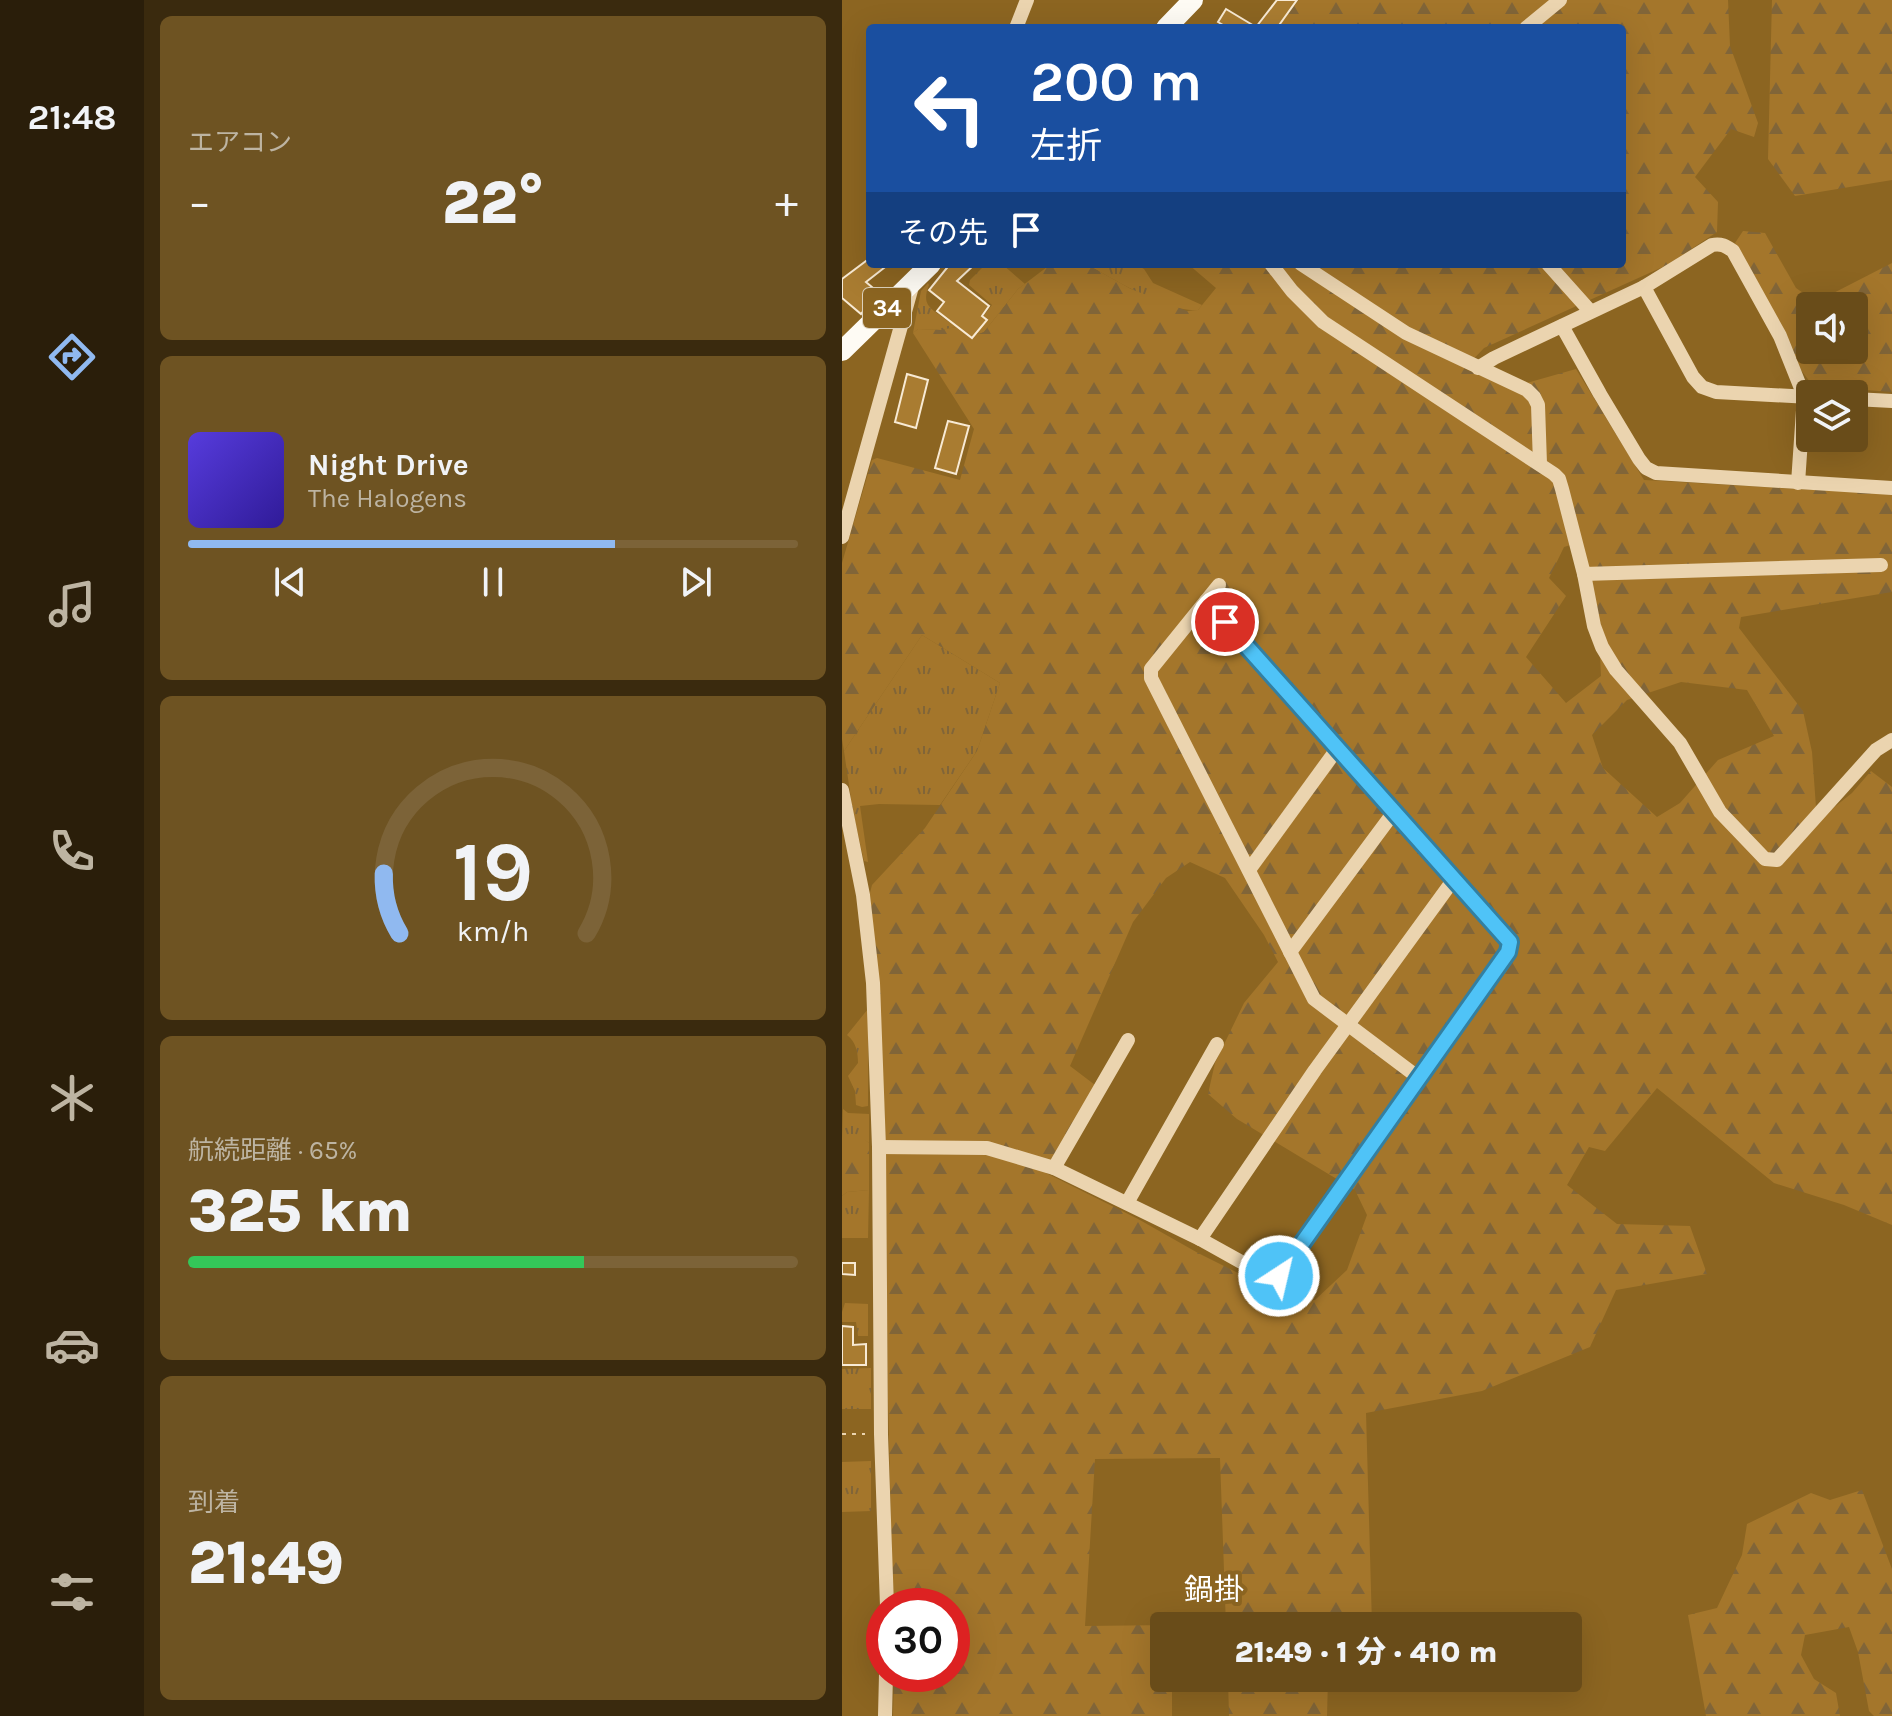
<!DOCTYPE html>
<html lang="ja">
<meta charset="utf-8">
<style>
:root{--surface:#694c19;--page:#6e5322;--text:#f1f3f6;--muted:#bdb4a2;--line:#7c6338;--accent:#90b9f0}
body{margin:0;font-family:Karla,"Noto Sans JP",sans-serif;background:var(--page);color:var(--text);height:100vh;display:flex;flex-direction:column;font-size:30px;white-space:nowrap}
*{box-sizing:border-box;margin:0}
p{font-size:26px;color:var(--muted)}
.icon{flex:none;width:44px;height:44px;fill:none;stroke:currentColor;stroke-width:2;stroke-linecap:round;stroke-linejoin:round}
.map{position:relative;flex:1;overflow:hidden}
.panel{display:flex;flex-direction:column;gap:16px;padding:16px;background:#3a2a0e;width:698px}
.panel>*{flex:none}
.hud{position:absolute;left:24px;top:24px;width:760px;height:244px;border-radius:8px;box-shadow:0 8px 32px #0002;background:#1a4fa0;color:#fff;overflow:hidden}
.controls{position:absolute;left:954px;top:292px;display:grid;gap:16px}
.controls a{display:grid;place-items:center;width:72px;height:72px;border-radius:8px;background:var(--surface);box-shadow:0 8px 32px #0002;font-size:40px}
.speed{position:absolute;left:24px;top:1588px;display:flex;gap:16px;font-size:40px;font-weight:700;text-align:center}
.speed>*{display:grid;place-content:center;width:104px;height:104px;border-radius:50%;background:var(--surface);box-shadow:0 8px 32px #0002;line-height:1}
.speed .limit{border:12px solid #d22;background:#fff;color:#111}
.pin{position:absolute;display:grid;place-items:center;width:68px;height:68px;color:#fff;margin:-34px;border:4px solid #fff;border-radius:50%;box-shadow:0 2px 8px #0007}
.me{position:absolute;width:88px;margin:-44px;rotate:35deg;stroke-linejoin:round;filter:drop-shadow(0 0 6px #0008)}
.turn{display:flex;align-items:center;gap:28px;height:168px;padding:0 32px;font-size:36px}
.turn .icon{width:104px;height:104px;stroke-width:2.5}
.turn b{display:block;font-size:56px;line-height:68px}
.then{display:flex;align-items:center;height:76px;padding:0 32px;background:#0003;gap:16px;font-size:30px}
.big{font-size:60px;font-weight:800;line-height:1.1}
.panel .tile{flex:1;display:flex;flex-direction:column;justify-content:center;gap:12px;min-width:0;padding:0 28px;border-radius:12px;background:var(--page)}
.panel .dial{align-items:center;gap:0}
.dial svg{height:208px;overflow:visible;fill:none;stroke:var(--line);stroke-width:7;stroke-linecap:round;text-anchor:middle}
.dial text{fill:var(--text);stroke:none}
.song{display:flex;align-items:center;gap:24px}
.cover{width:96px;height:96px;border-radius:12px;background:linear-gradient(135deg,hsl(250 70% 55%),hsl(250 70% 35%))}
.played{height:8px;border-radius:4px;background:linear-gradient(90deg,var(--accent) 70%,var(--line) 70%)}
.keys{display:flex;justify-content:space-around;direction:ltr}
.heat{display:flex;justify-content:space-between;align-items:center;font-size:44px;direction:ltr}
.charge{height:12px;border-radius:6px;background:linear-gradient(90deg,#34c759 65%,var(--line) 0)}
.trip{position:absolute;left:308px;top:1612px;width:432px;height:80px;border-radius:8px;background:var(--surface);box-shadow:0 8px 32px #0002;font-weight:800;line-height:80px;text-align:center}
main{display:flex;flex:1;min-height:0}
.dock{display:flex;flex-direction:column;width:144px;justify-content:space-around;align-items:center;background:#2a1e0a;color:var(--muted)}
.dock .icon{width:56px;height:56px}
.dock .active{color:var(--accent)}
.dock b{font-size:36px;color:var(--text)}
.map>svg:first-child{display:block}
</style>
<main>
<nav class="dock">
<b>21:48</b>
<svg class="icon active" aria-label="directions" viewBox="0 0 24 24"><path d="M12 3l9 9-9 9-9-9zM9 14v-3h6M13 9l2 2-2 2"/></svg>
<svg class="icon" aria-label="music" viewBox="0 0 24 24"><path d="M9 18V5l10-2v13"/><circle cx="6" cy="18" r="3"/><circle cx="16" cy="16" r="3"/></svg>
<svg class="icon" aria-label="phone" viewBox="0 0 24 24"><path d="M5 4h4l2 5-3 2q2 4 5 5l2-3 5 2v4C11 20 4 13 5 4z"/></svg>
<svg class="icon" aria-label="climate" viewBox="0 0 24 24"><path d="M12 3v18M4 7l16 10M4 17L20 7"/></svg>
<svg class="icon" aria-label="car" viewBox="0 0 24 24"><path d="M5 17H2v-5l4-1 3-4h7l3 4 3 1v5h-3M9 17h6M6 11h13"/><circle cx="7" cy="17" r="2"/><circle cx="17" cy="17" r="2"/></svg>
<svg class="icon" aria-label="filters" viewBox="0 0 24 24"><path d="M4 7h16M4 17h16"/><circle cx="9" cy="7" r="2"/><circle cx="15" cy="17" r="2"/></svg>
</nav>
<section class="panel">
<div class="tile"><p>エアコン</p>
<div class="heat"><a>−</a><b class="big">22°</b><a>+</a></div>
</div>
<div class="tile">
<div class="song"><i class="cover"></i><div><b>Night Drive</b><p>The Halogens</p></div></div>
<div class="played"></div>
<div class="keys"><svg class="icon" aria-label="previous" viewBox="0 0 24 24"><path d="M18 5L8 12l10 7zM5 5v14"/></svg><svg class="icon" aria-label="pause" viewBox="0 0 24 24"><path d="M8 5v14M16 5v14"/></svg><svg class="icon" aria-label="next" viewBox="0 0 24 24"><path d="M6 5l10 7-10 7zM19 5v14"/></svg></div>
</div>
<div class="tile dial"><svg viewBox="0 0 100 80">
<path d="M14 69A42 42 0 1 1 86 69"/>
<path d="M14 69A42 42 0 0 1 8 46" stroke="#90b9f0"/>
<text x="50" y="56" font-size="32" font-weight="700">19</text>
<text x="50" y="72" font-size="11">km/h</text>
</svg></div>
<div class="tile"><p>航続距離 · 65%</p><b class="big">325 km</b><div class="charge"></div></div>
<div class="tile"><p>到着</p><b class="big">21:49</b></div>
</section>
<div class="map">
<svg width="1050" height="1716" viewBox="0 0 1050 1716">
<defs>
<pattern id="grass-tufts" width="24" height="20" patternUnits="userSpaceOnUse" patternTransform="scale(2)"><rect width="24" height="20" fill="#a4762b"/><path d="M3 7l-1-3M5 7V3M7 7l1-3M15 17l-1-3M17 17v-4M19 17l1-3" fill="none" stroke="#816538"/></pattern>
<pattern id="forest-firs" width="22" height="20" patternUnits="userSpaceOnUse" patternTransform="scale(2)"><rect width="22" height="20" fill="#a4762b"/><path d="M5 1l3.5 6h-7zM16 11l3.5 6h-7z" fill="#816538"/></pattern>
</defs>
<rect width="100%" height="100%" fill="#8c6521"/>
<g fill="url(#grass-tufts)">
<path d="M144 264H160L183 284 176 289 142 332 137 334 114 327 99 330 76 329 71 333 79 291 86 283 87 285C78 307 91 309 107 322L117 311 135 324 150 305 127 285 128 280Z"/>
<path d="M244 264H273L279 268 293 264 302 269 311 283 360 305 356 310C327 313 271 279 244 264Z"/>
<polygon points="80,635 158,683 135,751 98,805 37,804 18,806 26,862 22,861 11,812 2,751"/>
<path d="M26 1009V1106L20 1107 14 1105 13 1091 6 1076 16 1063C16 1052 14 1042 5 1035Z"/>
<polygon points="1,1109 6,1113 27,1114 27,1143 21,1139 0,1139"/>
<polygon points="27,1190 26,1238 0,1238 0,1196 5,1192"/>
<polygon points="3,1303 26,1304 26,1336 16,1336 14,1322 0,1322 0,1312"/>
<polygon points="29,1368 29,1409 0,1409 0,1369"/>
<polygon points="29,1461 29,1511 0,1512 0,1462"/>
</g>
<g fill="url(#forest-firs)" fill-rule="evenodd">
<path d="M457 0H886L888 46 916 123 912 137 889 129 853 177 876 202 875 232 825 265 642 348 622 369 670 387 734 369 802 480 970 490 1050 492V592L899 617 897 628 961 711 970 752 975 821 1010 793 1029 771 1050 787V1225L1002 1205 932 1183 815 1088 763 1151 747 1147 725 1185 775 1224 848 1226 865 1274 774 1290 748 1347 640 1391 524 1413 530 1626H384L378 1458 253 1459 243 1626 331 1625 322 1626V1678H330V1716H51L52 1674H110V1606H51L46 1398 43 1119 28 893 30 885 83 828 135 751 158 683 80 635 2 751 0 739V563L30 460 35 458 118 480 132 429 71 333 76 329 99 330 114 327 137 334 142 332 176 289 209 264H244L289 289 345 311 356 310 374 288 346 264H780V28H435ZM738 542 757 631 759 676 724 703 684 657 724 596 707 578 722 547ZM839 682 905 690 932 736 876 760 838 803 815 817 761 768 750 735 785 700ZM348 862 383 878 422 935 436 962 402 1003 373 1063 366 1094 395 1119 513 1190 525 1215 505 1270 473 1300 448 1299 356 1253 296 1219 204 1173 253 1085 228 1066 291 922 324 878Z"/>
<polygon points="930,0 1050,0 1050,180 953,196 926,159"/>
<path d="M901 231 923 233 954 288 974 302 1050 263V392L971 386 953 362 893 243ZM968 306H1012V350H968Z"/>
<polygon points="0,1139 22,1139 27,1143 27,1190 5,1192 0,1196"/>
<polygon points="1020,1490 1050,1569 1050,1716 1032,1716 1027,1711 1016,1652 1007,1627 963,1635 959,1655 972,1679 994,1693 998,1716 864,1716 846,1615 875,1608 900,1555 905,1524 969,1493 988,1500"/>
<polygon points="386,1678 486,1678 485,1716 387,1716"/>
</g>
<g fill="#a97c31" stroke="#f8ead4" stroke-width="2">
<polygon points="435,0 455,0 435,28 386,28 376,22 384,9 414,27"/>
<polygon points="28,258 28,264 47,264 24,282 37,293 19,314 0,298 0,279"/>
<polygon points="108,264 133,264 115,281 147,306 140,316 145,320 130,338 95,311 102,302 87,290"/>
<polygon points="65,374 86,380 74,428 53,422"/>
<polygon points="106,421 127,426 114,474 93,468"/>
<polygon points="0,1263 13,1263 13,1275 0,1274"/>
<polygon points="0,1326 11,1327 11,1345 24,1344 24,1365 0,1365"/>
</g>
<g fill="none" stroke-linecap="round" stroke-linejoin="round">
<polyline stroke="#ebd4af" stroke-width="2" stroke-dasharray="4 6" stroke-linecap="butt" points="0,1434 23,1434"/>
<g stroke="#ebd4af" stroke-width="14">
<polyline points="174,28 185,0"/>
<polyline points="684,28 718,0"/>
<polyline points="429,264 450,291 481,322 712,474 717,479 720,489 742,574 1039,565"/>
<polyline points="459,264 564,333 685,390 692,397 696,405 698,464"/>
<polyline points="706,264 748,311"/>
<polyline points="802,287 851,377 860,387 874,392 968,397"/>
<polyline points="720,326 758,394 797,459 804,468 814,473 1050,488"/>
<path d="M636 368 652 358 802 287 870 245C879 243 884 246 891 251L938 336 962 396 956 483"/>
<polyline points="1012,399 1050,401"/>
<polyline points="0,537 71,283"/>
<polyline points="742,574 752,626 760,647 774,670 838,743 878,812 923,859 935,860 1034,750 1050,740"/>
<polyline points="364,601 377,585"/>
<polyline points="0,790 21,895 31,983 37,1147 39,1434 45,1606"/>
<polyline points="407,870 495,749"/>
<polyline points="448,952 552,812"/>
<polyline points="37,1147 145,1148 212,1168 358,1239 428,1278 437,1276 666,952 668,942 364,601 309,669 309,678 472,999 577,1078"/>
<polyline points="212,1168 286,1040"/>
<polyline points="285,1203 375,1044"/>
<polyline points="358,1239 473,1070 612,879"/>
<polyline points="43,1716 44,1674"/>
</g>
<g stroke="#fefbf4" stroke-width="20">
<polyline points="324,28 351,0"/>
<polyline points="0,351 89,264"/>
</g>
</g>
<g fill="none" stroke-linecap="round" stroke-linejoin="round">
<defs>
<polyline id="route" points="383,622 668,942 666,952 437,1276"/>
</defs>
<use href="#route" stroke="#337fa1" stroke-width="20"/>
<use href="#route" stroke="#4fc3f7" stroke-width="14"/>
</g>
<g text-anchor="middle" stroke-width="8" stroke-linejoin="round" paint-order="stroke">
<rect fill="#8c6521" stroke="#dcd1bc" stroke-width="2" x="21" y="288" width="48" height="40" rx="6"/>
<g font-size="24" font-weight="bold" fill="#fff">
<text x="45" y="316">34</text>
</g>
<g font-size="30" fill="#fff" stroke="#8c6521">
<text x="372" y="1600">鍋掛</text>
</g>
</g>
</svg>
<div class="controls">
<a><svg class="icon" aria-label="sound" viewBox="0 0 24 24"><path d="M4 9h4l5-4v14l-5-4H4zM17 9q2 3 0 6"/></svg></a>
<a><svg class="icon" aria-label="layers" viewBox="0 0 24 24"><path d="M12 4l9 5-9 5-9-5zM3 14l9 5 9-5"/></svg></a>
</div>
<div class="speed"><div class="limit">30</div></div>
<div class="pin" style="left:383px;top:622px;background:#d93025"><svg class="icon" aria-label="arrive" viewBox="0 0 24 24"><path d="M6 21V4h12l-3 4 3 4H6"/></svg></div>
<svg class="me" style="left:437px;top:1276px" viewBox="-20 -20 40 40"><circle r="17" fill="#4fc3f7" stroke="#fff" stroke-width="3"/><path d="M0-11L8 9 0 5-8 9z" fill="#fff"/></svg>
<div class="trip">21:49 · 1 分 · 410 m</div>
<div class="hud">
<div class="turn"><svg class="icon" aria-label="left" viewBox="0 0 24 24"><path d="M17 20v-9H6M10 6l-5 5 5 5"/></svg><div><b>200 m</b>左折</div></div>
<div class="then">その先<svg class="icon" aria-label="arrive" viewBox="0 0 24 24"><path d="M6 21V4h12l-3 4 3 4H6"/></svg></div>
</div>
</div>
</main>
